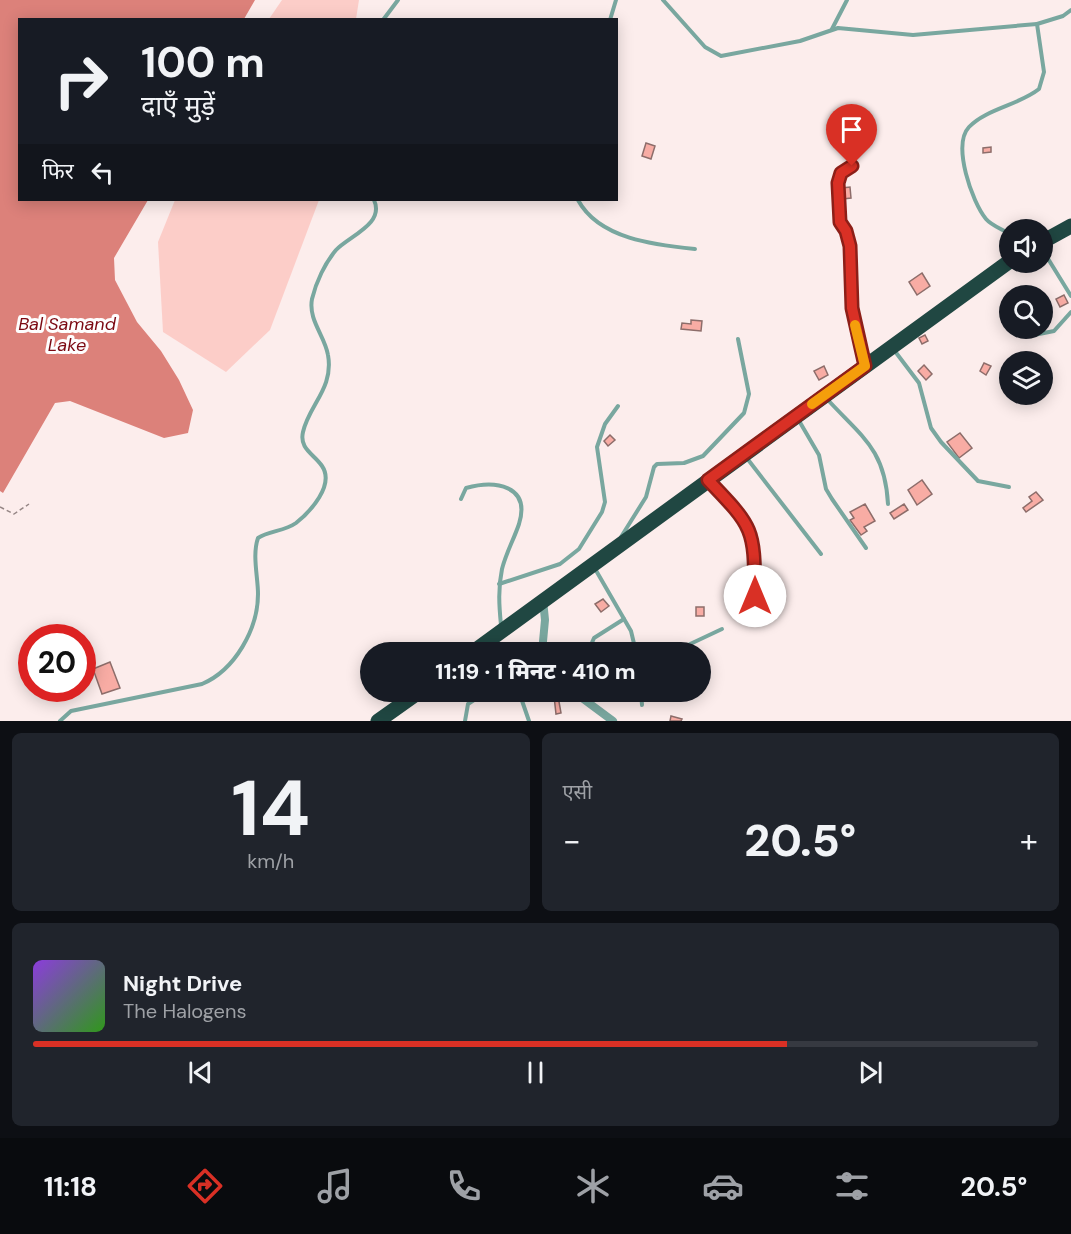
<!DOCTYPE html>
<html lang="hi">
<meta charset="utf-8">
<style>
:root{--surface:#171b24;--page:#20242c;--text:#f1f3f6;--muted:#9ea1a6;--line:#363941;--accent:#d93025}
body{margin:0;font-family:"DM Sans","Noto Sans Devanagari",sans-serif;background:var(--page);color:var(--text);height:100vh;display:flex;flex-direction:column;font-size:22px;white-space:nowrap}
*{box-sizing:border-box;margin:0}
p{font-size:20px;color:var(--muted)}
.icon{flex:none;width:33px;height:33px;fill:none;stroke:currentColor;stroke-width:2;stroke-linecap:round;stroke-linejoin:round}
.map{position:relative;height:721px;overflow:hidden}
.panel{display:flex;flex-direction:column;gap:12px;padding:12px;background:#0d0f14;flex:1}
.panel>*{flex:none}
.banner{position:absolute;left:18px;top:18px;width:600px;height:183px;border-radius:0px;box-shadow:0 3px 15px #0003;background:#171b24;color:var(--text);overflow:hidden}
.tools{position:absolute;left:999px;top:219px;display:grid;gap:12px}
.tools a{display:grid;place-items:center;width:54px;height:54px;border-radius:50%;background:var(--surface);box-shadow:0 3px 15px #0003;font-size:30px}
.speed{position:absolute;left:18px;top:624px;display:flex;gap:12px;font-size:30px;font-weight:700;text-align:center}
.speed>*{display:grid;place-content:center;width:78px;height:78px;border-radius:50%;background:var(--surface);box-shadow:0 3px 15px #0003;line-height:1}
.speed .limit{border:9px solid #d22;background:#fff;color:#111}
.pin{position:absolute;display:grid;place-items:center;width:51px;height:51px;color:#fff;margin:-62px -26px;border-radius:50% 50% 50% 0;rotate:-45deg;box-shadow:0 0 6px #0007}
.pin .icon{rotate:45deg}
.me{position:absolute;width:66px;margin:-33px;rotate:0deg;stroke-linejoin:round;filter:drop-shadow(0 0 4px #0008)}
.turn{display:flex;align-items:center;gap:21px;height:126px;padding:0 24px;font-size:27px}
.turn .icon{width:78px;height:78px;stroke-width:2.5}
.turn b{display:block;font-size:42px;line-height:51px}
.then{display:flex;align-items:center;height:57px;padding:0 24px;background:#0003;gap:12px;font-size:22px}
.big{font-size:45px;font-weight:800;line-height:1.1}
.panel .tile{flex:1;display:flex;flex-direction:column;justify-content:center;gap:9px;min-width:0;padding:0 21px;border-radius:9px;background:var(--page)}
.panel .dial{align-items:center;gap:0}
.dial b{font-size:78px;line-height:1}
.song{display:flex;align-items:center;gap:18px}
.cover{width:72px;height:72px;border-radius:9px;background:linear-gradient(135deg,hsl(270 70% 55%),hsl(110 70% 35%))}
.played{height:6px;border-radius:3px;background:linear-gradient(90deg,var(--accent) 75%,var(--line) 75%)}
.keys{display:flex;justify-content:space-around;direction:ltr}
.heat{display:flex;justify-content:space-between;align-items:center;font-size:33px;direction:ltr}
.panel .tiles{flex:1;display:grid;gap:12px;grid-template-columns:1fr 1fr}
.tile:last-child{grid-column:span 2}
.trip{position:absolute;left:360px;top:642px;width:351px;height:60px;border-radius:30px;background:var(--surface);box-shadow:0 3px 15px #0003;font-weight:800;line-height:60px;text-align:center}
.tab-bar{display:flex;height:96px;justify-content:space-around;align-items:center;background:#090b0e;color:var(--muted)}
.tab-bar .icon{width:42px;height:42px}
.tab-bar .active{color:var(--accent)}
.tab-bar b{font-size:27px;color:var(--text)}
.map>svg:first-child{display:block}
</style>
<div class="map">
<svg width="1071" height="721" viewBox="0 0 1071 721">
<rect width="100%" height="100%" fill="#fcedec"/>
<g fill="#fccdc8">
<polygon points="282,0 359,0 356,19 269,19"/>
<polygon points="175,200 319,200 270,330 226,372 163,332 158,242"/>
</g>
<polygon fill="#dc817a" points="0,0 255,0 244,19 20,20 20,200 148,200 114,258 115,280 137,322 161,351 179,380 193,410 188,433 164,438 70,401 55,403 3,493 0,491"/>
<g fill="#f8aca4" stroke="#8d6d6a" stroke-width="1.5">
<polygon points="646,143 655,146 651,159 642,156"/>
<polygon points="991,147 991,152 983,153 983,148"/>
<polygon points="850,187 851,198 843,199 842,188"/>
<polygon points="922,273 930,286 917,295 909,282"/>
<polygon points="1064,295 1068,303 1060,307 1056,299"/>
<polygon points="691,320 702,321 701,331 681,329 682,323 691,324"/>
<polygon points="925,335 928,341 922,344 919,338"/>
<polygon points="984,363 991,366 986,375 980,371"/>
<polygon points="924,365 932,374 926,380 918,371"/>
<polygon points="824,366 828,375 819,380 814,371"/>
<polygon points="960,433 972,448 959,458 947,442"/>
<polygon points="610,435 615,440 608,446 604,441"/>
<polygon points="922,480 932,494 917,505 908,490"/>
<polygon points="1036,492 1043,500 1026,512 1023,508 1032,501 1029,497"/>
<polygon points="865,504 875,521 864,527 867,531 861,535 850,520 854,518 850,512"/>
<polygon points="904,504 908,510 894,519 890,513"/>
<polygon points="603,599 609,606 601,612 595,604"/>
<rect x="696" y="607" width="8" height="9"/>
<polygon points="110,662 120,688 102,694 93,669"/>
<polygon points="537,693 538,700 530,701 529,694"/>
<polygon points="554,696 558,696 561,713 556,714"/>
<polygon points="671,716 682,719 681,721 670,721"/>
</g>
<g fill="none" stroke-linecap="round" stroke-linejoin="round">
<polyline stroke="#958685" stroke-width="1.5" stroke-dasharray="4.5 3" stroke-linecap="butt" points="0,507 14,514 29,504"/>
<g stroke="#79a79f" stroke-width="4">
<polyline points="663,0 705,47 721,56 800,41 838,28 913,35 1037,24"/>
<polyline points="383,20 398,0"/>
<polyline points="610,20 616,0"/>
<polyline points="832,29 847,0"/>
<polyline points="852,166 841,173 838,183 841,222 846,231 850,246 852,308 864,362"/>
<path d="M578 200C599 239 655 245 695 249"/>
<path d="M1010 234C1002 229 992 226 986 219 972 202 952 145 969 127 986 109 1019 105 1039 89L1044 72 1037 24 1063 16 1071 10"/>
<polyline points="1042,249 1071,296"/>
<polyline points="1034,335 1054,331 1071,312"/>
<polyline points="894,350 919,383 931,428 941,442 978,481 1009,487"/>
<path d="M827 399C862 437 885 449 888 504"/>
<polyline points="798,419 819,455 826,489 832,499 866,548"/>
<polyline points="746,457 821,554"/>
<path d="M711 483C757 530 754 531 755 596"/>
<path d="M461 499 466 488C495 480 531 485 519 524 514 539 506 553 502 569 498 588 499 605 501 625"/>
<polyline points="621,537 646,497 654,467 657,464 684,463 703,456 744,413 749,394 738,339"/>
<polyline points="594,567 631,631 636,652"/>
<polyline points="499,584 560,564 579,549 602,512 605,502 597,447 605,424 618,406"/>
<polyline points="636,650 688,645 722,629"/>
<polyline points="588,652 594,638 624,619"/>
<polyline points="519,692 529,721"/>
<polyline points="641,692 642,705"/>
<path d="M60 721 71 711 202 684C235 670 258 629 258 594 258 577 252 555 258 538 269 531 285 531 296 523 310 512 335 485 322 466 314 454 299 449 303 432 309 405 334 388 328 355 325 336 308 320 312 299 316 282 325 263 336 250 349 236 385 224 374 200"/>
<polyline points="465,721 468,704 486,692"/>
</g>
<g stroke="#79a79f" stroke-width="8">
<polyline points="542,652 545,620 543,600"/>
<polyline points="574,692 613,721"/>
</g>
<g stroke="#204742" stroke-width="15">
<polyline points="1042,242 1071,226"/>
<polyline points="473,652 1010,261"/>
<polyline points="378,721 419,692"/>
</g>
</g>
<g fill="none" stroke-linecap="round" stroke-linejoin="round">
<defs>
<path id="route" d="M755 596C754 528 755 529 708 480L865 366 852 308 850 246 846 231 840 222 838 183 841 173 852 166"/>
</defs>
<use href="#route" stroke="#8d1f18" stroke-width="15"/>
<use href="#route" stroke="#d93025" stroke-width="10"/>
<polyline stroke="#f59e0b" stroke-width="10" points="812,404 865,366 855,325"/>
</g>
<g text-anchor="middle" stroke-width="6" stroke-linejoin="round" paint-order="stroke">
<g font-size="18" font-style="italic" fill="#7b0912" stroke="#fefefe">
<text x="67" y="330">Bal Samand<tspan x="67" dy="21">Lake</tspan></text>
</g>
</g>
</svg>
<div class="tools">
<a><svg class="icon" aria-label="sound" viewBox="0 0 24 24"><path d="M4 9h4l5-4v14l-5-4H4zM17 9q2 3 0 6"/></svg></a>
<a><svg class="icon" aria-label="search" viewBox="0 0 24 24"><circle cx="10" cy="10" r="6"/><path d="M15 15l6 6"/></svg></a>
<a><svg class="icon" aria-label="layers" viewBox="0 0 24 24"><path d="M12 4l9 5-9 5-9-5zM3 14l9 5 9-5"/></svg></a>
</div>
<div class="speed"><div class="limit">20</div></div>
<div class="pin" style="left:852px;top:166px;background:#d93025"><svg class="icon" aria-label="arrive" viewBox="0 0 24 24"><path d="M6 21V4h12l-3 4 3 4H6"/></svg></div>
<svg class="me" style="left:755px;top:596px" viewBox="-20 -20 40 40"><circle r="19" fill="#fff"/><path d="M0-13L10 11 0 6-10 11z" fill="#d93025"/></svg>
<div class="trip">11:19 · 1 मिनट · 410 m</div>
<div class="banner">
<div class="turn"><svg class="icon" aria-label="right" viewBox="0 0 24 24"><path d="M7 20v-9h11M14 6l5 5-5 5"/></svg><div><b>100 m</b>दाएँ मुड़ें</div></div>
<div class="then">फिर<svg class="icon" aria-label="left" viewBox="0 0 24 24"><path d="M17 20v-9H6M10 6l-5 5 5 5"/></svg></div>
</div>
</div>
<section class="panel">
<div class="tiles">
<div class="tile dial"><b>14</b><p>km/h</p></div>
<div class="tile"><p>एसी</p>
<div class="heat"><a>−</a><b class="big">20.5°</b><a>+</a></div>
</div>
<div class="tile">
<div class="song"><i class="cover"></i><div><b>Night Drive</b><p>The Halogens</p></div></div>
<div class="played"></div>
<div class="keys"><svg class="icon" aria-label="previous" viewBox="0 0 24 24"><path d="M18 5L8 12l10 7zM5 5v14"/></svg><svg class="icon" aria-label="pause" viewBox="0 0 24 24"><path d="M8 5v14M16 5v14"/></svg><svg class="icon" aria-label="next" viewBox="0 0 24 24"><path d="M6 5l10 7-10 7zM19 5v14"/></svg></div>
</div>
</div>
</section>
<nav class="tab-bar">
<b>11:18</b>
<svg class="icon active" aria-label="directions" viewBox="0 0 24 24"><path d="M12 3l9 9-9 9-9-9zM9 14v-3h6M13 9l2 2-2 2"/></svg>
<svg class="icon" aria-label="music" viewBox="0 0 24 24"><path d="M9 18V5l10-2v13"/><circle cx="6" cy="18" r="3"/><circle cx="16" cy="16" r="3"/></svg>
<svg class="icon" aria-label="phone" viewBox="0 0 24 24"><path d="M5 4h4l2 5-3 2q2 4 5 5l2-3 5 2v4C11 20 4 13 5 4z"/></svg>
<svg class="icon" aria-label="climate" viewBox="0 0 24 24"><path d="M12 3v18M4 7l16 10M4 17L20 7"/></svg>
<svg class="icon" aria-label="car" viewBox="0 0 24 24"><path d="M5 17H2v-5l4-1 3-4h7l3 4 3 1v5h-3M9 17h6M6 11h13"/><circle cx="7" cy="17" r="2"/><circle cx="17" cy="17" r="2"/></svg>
<svg class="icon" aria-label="filters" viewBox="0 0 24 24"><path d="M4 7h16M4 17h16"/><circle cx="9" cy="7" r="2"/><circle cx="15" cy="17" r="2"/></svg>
<b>20.5°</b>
</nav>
